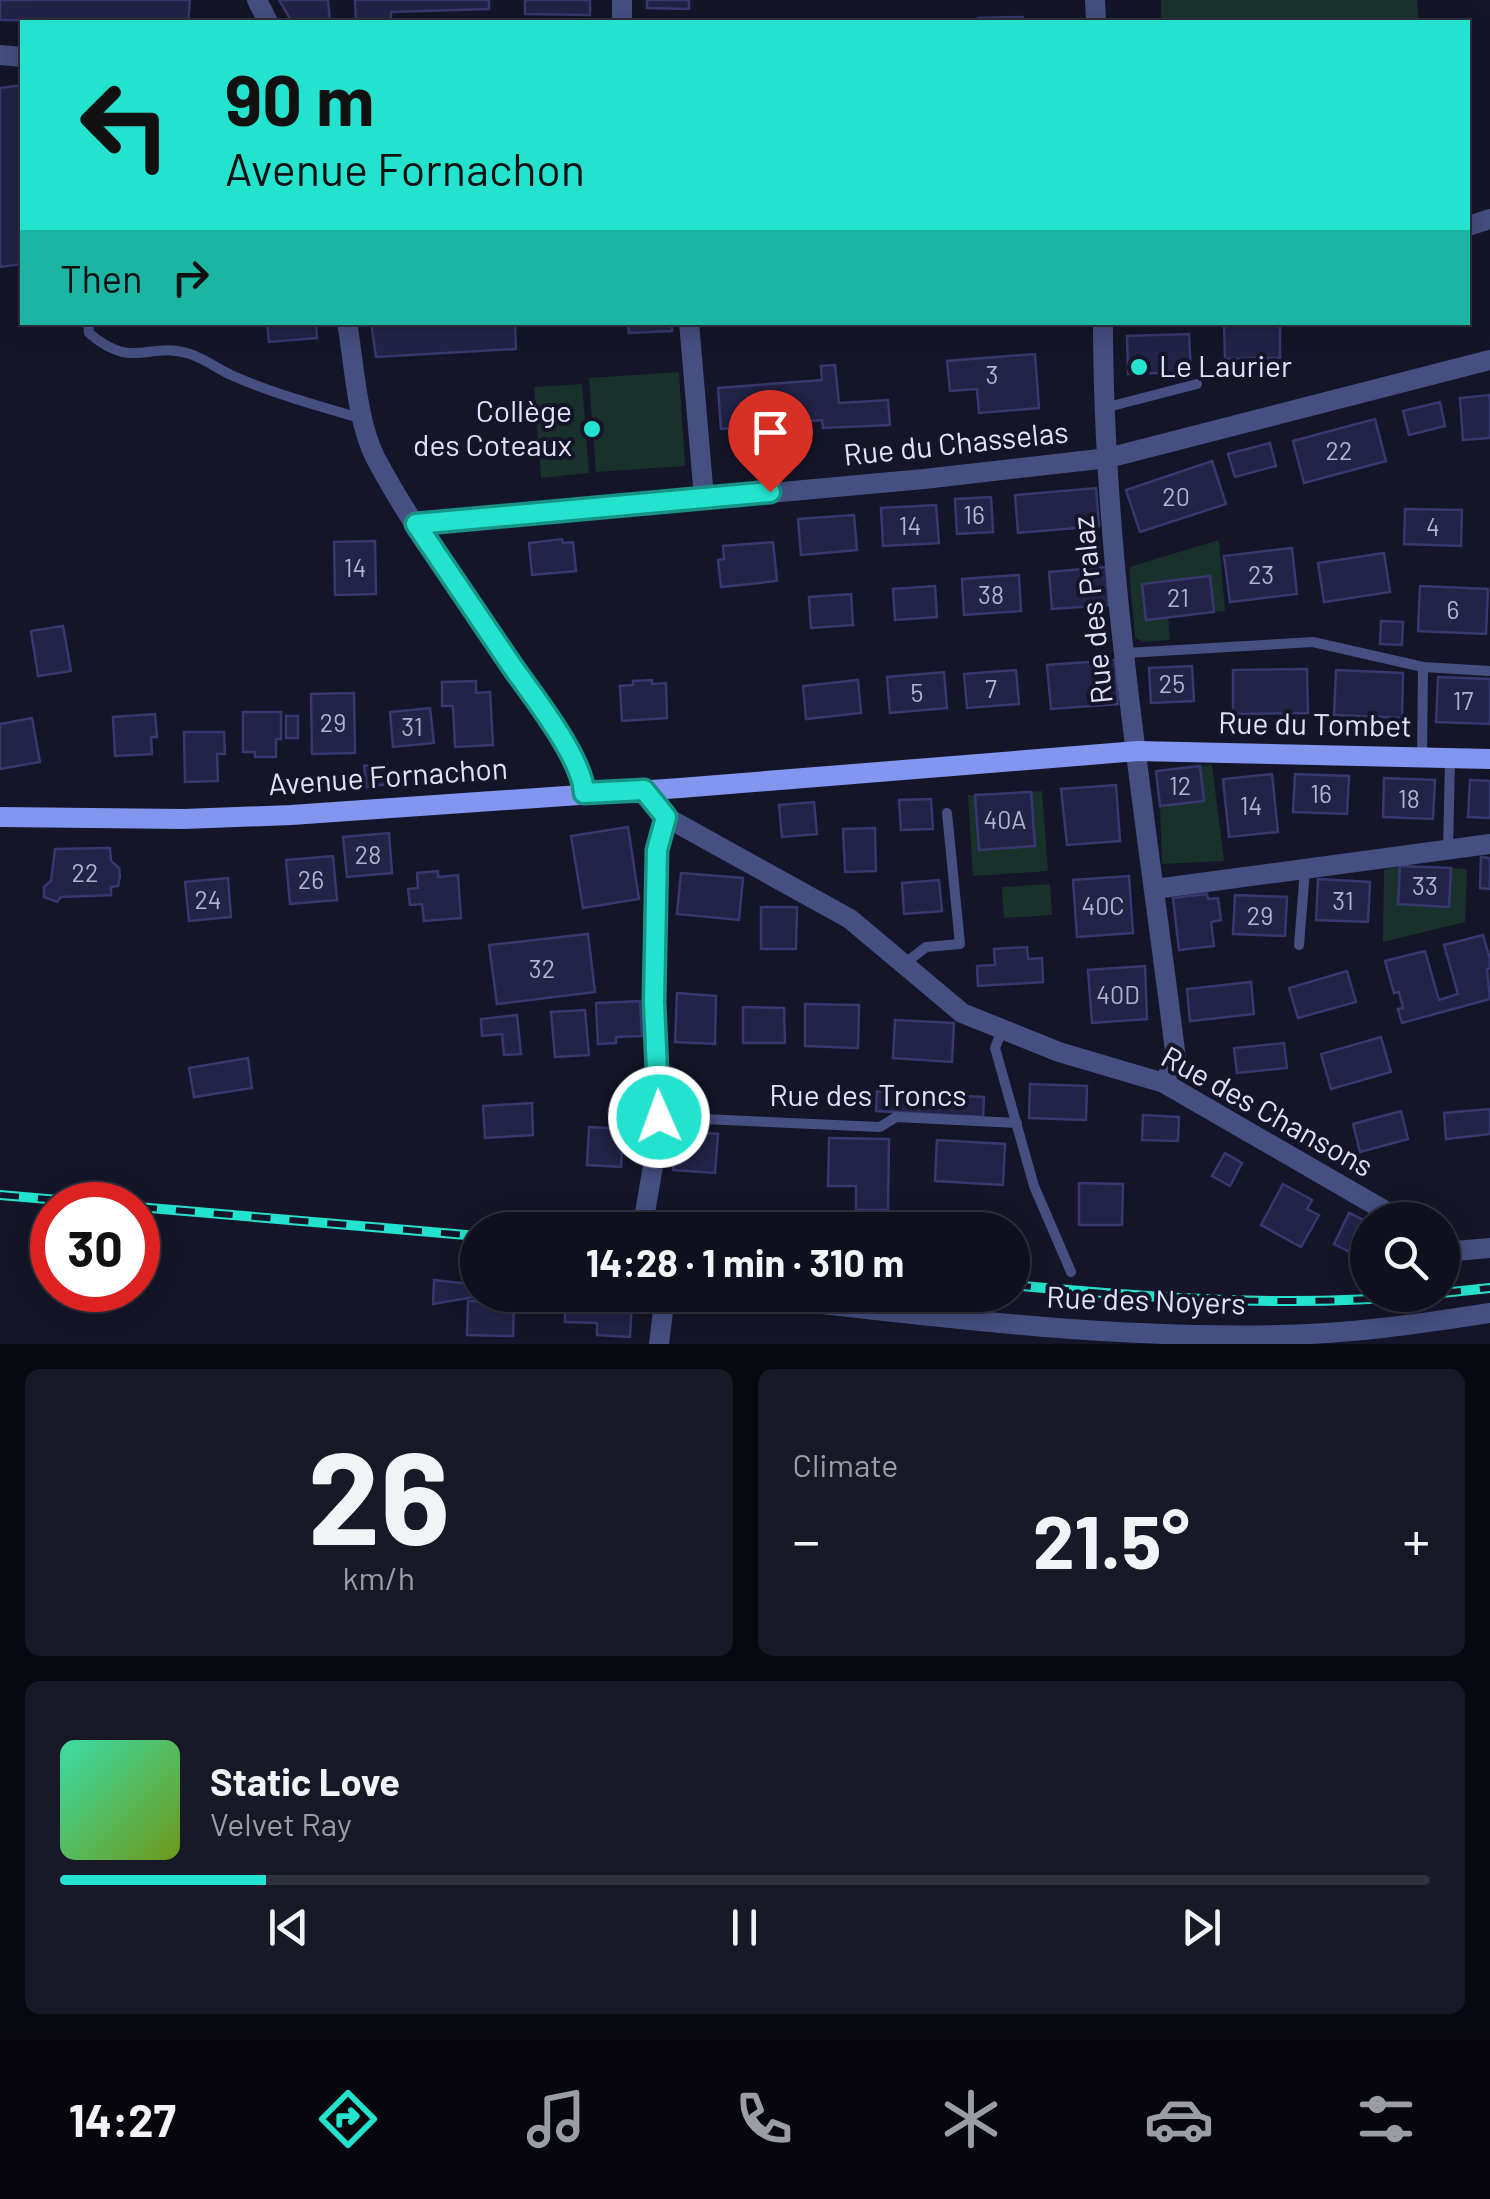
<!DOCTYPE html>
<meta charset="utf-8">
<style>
:root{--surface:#0f101e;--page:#181927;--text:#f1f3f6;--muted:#9b9da4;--line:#2f303c;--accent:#24e3ce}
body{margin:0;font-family:Barlow,sans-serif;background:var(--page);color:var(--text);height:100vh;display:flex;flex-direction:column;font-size:38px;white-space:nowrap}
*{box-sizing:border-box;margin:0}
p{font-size:32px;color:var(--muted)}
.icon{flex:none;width:55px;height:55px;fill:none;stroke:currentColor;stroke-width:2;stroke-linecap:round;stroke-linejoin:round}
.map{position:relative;height:1344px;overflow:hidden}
.drawer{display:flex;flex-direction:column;gap:25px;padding:25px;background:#080910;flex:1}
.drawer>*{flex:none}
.top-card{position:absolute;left:20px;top:20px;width:1450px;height:305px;border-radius:0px;box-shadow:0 5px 25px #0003,0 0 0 2px var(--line);background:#24e3ce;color:#111;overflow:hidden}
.tools{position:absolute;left:1350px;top:1202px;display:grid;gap:20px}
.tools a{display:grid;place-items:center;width:110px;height:110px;border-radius:50%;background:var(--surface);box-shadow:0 5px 25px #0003,0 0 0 2px var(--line);font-size:50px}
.speed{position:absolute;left:30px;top:1182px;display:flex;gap:20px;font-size:50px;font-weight:700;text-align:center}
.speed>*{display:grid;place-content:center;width:130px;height:130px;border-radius:50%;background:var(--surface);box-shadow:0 5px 25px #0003,0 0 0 2px var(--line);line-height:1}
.speed .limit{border:15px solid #d22;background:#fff;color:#111}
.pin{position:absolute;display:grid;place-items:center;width:85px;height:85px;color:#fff;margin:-102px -42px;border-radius:50% 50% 50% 0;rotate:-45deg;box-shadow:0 0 10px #0007}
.pin .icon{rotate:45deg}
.me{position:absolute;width:110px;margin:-55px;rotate:358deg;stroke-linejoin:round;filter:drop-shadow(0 0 8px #0008)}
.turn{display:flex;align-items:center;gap:35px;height:210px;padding:0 40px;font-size:45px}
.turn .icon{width:130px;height:130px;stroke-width:2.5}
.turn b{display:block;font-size:70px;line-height:85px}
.then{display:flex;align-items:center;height:95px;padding:0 40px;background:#0003;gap:20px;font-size:38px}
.big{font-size:75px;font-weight:700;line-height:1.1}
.drawer .card{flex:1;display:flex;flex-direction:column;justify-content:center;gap:15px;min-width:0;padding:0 35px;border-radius:15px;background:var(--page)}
.drawer .dial{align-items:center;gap:0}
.dial b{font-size:130px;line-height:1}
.song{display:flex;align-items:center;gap:30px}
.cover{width:120px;height:120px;border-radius:15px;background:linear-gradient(135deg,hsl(160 70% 55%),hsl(80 70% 35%))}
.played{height:10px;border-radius:5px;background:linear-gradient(90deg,var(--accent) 15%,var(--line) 15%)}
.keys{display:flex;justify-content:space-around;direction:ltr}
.heat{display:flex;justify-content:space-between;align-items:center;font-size:55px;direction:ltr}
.drawer .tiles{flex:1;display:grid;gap:25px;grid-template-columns:1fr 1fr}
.card:last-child{grid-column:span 2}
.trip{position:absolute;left:460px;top:1212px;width:570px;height:100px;border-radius:50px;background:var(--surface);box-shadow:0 5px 25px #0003,0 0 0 2px var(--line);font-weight:700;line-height:100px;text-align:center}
.tab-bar{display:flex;height:160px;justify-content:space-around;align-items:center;background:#06060c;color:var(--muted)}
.tab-bar .icon{width:70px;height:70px}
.tab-bar .current{color:var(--accent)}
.tab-bar b{font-size:45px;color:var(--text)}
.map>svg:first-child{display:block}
</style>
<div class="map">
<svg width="1490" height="1344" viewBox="0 0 1490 1344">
<rect width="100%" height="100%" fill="#141528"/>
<g fill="#18322b">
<polygon points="1161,0 1417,0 1419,22 1161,22"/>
<polygon points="679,372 685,466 596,472 589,378"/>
<polygon points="582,384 589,473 541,478 534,387"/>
<polygon points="1219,540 1225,611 1214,612 1209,576 1142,584 1146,619 1168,617 1170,640 1142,642 1135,637 1129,567"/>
<polygon points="1212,765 1224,861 1162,864 1160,806 1204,801 1200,766"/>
<polygon points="1042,791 1048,871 973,876 968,795 975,795 980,850 1035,846 1031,792"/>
<polygon points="1400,866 1398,904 1449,907 1451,868 1467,869 1465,922 1383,942 1384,870"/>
<polygon points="1050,884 1052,915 1004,918 1002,887"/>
</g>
<g fill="#222347" stroke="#383870" stroke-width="2.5">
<polygon points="0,0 190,0 188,22 0,20"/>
<polygon points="279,0 328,0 330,22 292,22"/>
<polygon points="355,0 489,0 489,9 391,12 391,22 356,22"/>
<polygon points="525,0 590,0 590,15 525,14"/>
<polygon points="647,0 689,0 689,9 647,8"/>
<polygon points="1023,17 1023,22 978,22 978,18"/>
<polygon points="22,85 22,264 0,267 0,88"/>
<polygon points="267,322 316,322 317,338 269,342"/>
<polygon points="371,322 515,322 516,349 376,357"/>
<polygon points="628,322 672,322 672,331 629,333"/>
<polygon points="1280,322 1280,358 1225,359 1224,323"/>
<polygon points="1189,334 1191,372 1128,374 1127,336"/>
<polygon points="1035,354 1039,408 979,413 977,389 950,391 947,361"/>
<polygon points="835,365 839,403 888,400 890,425 823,428 822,420 721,429 718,388 822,380 821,366"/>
<polygon points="1490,395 1490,438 1463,440 1460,398"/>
<polygon points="1440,402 1445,426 1409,435 1403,411"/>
<polygon points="1375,419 1386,461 1304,483 1293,441"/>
<polygon points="1270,443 1276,466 1235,477 1228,454"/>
<polygon points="1212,461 1226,504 1140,532 1126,490"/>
<polygon points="1096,488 1099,526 1018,533 1015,495"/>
<polygon points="991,497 993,532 957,534 955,499"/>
<polygon points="936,505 939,543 883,546 881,508"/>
<polygon points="1405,509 1462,510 1461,546 1404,544"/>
<polygon points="854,515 857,550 801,555 798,519"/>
<polygon points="562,539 563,543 573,542 576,571 532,575 529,543"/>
<polygon points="375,541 376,594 335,595 334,542"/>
<polygon points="773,542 777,581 721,587 718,560 724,559 723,546"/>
<polygon points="1292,548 1297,594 1230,602 1224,556"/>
<polygon points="1384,553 1390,592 1324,602 1318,563"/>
<polygon points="1106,567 1109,605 1052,609 1049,572"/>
<polygon points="1019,575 1021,611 964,615 962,579"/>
<polygon points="1210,576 1214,612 1146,620 1142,584"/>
<polygon points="935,586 937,617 895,620 893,589"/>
<polygon points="1420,586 1488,589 1486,634 1418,631"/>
<polygon points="851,594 853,625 811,628 809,597"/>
<polygon points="1381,621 1403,622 1402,645 1380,644"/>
<polygon points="63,626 71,671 38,676 31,631"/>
<polygon points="1115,660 1118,704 1051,709 1047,665"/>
<polygon points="1192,666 1194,701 1151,703 1149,668"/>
<polygon points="1307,669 1308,713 1233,714 1233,670"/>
<polygon points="1016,670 1019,704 967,708 964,674"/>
<polygon points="1336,670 1403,673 1402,718 1334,715"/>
<polygon points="944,672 947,708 890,713 887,677"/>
<polygon points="1438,677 1490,679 1490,724 1436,722"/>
<polygon points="652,680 652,684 666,683 667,718 622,721 620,686 633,685 633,681"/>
<polygon points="858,680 861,713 806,719 803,686"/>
<polygon points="476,681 476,693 490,692 493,745 455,747 453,706 442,706 442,682"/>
<polygon points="354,693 355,753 312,754 311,694"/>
<polygon points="430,708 434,743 393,747 390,712"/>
<polygon points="243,712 281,712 281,739 276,739 276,757 255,757 255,752 243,752"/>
<polygon points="155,714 157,737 151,737 152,754 115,756 113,717"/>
<rect x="286" y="716" width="12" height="22"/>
<polygon points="32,718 40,762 0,769 0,724"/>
<polygon points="184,732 224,732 225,754 217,754 218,781 185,782"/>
<polygon points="387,764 389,784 366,787 364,766"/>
<polygon points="1200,766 1204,801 1160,806 1156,771"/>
<polygon points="1272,774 1278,832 1229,837 1223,779"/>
<polygon points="1295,774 1349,776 1347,814 1293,812"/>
<polygon points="1384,778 1435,780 1433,819 1383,817"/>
<polygon points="1470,780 1490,781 1490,818 1468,817"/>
<polygon points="1116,785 1120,841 1067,845 1061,789"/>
<polygon points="1031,792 1035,846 979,850 975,795"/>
<polygon points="931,799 933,829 901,830 899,800"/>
<polygon points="814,802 817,834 782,837 779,805"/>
<polygon points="628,827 639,899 583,908 571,836"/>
<polygon points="875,828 876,871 845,872 843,829"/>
<polygon points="389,833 392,873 347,877 343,837"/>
<polygon points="110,848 111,861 119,868 120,876 118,886 111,887 111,895 61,897 57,902 44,897 44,887 51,881 55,849"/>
<polygon points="333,856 337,900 290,904 286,860"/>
<polygon points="1481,857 1490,858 1490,889 1480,888"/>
<polygon points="1400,866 1451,868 1449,907 1398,904"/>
<polygon points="438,871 438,877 458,875 461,918 424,921 422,904 410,905 408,889 418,888 417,873"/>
<polygon points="681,873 743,878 739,920 677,914"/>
<polygon points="1129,876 1133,933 1077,937 1073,880"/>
<polygon points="228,878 231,917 189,921 185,882"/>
<polygon points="1318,879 1370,882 1368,922 1316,920"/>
<polygon points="939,880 942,911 904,914 902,883"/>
<polygon points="1207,894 1208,899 1218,898 1221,920 1211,922 1214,946 1179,950 1173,898"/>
<polygon points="1235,895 1287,897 1285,936 1233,934"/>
<polygon points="761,907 797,907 796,949 761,949"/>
<polygon points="588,934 595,992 497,1004 489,945"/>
<polygon points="1483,935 1490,959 1490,968 1487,969 1490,999 1402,1023 1398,1009 1403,1008 1399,992 1394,993 1385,961 1425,951 1439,1000 1458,994 1444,945"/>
<polygon points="1027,947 1028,959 1042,958 1043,982 978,986 977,966 995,965 994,949"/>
<polygon points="1145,966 1147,1019 1092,1023 1088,970"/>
<polygon points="1347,971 1356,1002 1298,1018 1289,988"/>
<polygon points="1251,982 1254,1014 1190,1021 1187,989"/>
<polygon points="677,993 716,996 715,1044 675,1042"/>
<polygon points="640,1001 642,1036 616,1037 616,1043 598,1044 596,1003"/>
<polygon points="805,1004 859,1005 858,1048 805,1046"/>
<polygon points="743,1007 784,1008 785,1043 743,1043"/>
<polygon points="585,1010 589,1055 555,1057 551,1012"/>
<polygon points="517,1015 521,1054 504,1055 502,1034 482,1036 481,1019"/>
<polygon points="895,1020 954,1023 952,1062 893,1058"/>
<polygon points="1381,1037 1391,1072 1331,1089 1321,1054"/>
<polygon points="1284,1043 1287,1068 1237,1073 1234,1048"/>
<polygon points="248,1058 252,1088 194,1097 189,1068"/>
<polygon points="1030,1084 1087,1086 1086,1120 1029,1118"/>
<polygon points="877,1091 984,1097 983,1117 876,1111"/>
<polygon points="532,1103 533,1135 485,1138 483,1106"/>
<polygon points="1490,1109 1490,1134 1446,1139 1444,1113"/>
<polygon points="1401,1111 1408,1139 1360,1152 1353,1124"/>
<polygon points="1143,1115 1179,1117 1178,1141 1142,1140"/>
<polygon points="589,1127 623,1129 621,1167 587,1165"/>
<polygon points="676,1131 718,1134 715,1173 673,1170"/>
<polygon points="829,1138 889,1139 888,1210 856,1210 856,1186 828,1186"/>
<polygon points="937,1140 1005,1144 1003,1185 935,1181"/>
<polygon points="1225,1153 1242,1163 1230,1186 1212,1176"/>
<polygon points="1079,1183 1123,1184 1122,1225 1079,1225"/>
<polygon points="1283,1184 1312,1200 1307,1209 1319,1215 1301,1247 1261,1225"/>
<polygon points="1349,1213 1368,1222 1368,1246 1361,1258 1334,1244"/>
<polygon points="434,1280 478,1285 480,1296 433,1304"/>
<polygon points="565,1299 632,1301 630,1337 597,1335 597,1323 565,1322"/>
<polygon points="468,1301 514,1302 513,1336 467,1335"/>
</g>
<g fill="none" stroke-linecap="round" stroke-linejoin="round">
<g stroke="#454f81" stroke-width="10">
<path d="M88 322 89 333C134 372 148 340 190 354 205 359 218 369 231 375 274 394 318 406 363 419"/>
<polyline points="1104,408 1197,384"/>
<polyline points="1126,653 1313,642 1423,667 1490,671"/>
<polyline points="1422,757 1423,667"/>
<polyline points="1448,851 1450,759"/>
<polyline points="1299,945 1305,870"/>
<polyline points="904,964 926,947 960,944 947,813"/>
<polyline points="1002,1030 995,1048 1034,1186 1071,1272"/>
<polyline points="659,1117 880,1127 896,1117 1017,1123"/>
</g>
<g stroke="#454f81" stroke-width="20">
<polyline points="257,0 268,22"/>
<polyline points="622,0 622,22"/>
<polyline points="1095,0 1096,22"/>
<polyline points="0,55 22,57"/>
<polyline points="1468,226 1490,219"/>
<path d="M347 322C354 362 357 422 375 457 416 535 473 607 522 680 542 709 582 758 584 793"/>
<polyline points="689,322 704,498"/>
<path d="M1103 322C1103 569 1146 815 1176 1059L1164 1083"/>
<polyline points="417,525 924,479 1108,458 1490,360"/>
<polyline points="644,790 666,817 850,919 962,1013 1059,1052 1164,1083 1401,1220"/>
<polyline points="1155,889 1490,844"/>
<polyline points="642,1230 659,1131 654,1002 657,850 666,817"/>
<polyline points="1442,1244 1455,1251 1490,1248"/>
<path d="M742 1295C921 1315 1098 1339 1279 1335 1349 1334 1420 1324 1490 1313"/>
<polyline points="659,1344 665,1295"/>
</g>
<polyline stroke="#8396ef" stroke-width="20" points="0,817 184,819 291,815 680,788 1138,751 1490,759"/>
<defs>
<g id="rail">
<polyline points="0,1195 117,1205"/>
<polyline points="138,1207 478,1236"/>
<path d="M1012 1285C1149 1298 1288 1308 1425 1295"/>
<polyline points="1442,1293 1490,1288"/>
</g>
</defs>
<use href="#rail" stroke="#24e3ce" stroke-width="10"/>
<use href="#rail" stroke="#141528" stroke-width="6" stroke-dasharray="19" stroke-linecap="butt"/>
</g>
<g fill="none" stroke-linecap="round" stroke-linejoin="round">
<defs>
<path id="route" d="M659 1117 654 1002 657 850 666 817 644 790 584 793C583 759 533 696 512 666 480 619 448 572 416 524L770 492"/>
</defs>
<use href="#route" stroke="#179486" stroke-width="25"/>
<use href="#route" stroke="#24e3ce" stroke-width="18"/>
</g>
<g fill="#24e3ce" stroke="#141528" stroke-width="4">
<circle cx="1139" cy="367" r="10"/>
<circle cx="592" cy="429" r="10"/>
</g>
<g text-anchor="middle" stroke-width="8" stroke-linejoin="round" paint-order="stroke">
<g font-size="25" fill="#b0b2ce">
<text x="992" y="384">3</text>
<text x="1339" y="460">22</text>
<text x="1176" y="506">20</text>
<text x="974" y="524">16</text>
<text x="910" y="535">14</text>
<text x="1433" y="536">4</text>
<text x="355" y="577">14</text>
<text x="1261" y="584">23</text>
<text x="991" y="604">38</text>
<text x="1178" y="607">21</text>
<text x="1453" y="619">6</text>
<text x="1172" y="693">25</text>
<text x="991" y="698">7</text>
<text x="917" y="702">5</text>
<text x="1463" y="710">17</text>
<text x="333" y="732">29</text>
<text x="412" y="736">31</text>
<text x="1180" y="795">12</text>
<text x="1321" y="803">16</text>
<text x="1409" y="808">18</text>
<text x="1251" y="815">14</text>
<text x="1005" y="829">40A</text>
<text x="368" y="864">28</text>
<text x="85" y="882">22</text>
<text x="311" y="889">26</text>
<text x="1425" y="895">33</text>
<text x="208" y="909">24</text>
<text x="1343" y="910">31</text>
<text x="1103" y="915">40C</text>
<text x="1260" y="925">29</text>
<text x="542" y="978">32</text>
<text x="1118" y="1004">40D</text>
</g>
<g font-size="30" fill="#e0e2fb" stroke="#141528" text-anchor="start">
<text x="1159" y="377">Le Laurier</text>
<text x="572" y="422" text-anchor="end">Collège<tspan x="572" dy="34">des Coteaux</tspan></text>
</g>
<g font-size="30" fill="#e0e2fb" stroke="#141528">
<text transform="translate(956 444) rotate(-6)" y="10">Rue du Chasselas</text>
<text transform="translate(1093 610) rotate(-96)" y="10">Rue des Pralaz</text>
<text transform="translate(1315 725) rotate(1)" y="10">Rue du Tombet</text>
<text transform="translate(388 777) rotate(-4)" y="10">Avenue Fornachon</text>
<text x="868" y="1106">Rue des Troncs</text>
<text transform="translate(1267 1112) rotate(29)" y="10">Rue des Chansons</text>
<text transform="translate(1146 1301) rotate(2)" y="10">Rue des Noyers</text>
</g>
</g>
</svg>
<div class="tools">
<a><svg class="icon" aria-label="search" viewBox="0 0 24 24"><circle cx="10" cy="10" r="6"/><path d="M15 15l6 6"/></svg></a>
</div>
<div class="speed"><div class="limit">30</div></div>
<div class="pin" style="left:770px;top:492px;background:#d93025"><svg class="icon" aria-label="arrive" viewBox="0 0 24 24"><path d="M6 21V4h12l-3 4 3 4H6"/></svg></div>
<svg class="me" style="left:659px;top:1117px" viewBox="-20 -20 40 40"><circle r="17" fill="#24e3ce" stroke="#fff" stroke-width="3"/><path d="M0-11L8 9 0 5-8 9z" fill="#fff"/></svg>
<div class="trip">14:28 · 1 min · 310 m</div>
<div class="top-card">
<div class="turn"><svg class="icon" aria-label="left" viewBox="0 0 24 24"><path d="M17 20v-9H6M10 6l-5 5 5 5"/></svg><div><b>90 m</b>Avenue Fornachon</div></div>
<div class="then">Then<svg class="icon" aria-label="right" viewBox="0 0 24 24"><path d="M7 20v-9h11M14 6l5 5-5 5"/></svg></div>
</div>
</div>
<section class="drawer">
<div class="tiles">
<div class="card dial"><b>26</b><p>km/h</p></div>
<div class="card"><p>Climate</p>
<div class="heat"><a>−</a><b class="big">21.5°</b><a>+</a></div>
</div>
<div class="card">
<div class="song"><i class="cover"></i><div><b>Static Love</b><p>Velvet Ray</p></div></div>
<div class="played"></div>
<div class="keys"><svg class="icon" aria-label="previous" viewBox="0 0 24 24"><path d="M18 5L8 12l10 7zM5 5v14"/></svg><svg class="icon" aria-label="pause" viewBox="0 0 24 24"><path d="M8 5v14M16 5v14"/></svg><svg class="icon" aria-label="next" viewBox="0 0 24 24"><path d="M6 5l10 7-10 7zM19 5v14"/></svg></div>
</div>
</div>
</section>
<nav class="tab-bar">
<b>14:27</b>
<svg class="icon current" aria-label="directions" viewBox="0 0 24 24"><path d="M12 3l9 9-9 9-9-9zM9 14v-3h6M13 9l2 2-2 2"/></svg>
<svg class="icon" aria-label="music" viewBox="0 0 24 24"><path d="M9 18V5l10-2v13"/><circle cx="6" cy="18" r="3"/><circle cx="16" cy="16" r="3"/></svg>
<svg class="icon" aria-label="phone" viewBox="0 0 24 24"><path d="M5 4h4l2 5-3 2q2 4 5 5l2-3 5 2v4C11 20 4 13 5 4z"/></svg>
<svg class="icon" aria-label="climate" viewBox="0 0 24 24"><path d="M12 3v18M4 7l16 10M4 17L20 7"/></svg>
<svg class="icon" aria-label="car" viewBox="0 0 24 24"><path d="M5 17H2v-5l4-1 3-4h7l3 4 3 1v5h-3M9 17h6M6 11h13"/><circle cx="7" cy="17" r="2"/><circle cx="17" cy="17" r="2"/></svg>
<svg class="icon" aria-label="filters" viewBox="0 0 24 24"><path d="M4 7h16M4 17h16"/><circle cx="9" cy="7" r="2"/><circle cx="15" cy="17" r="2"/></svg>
</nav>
